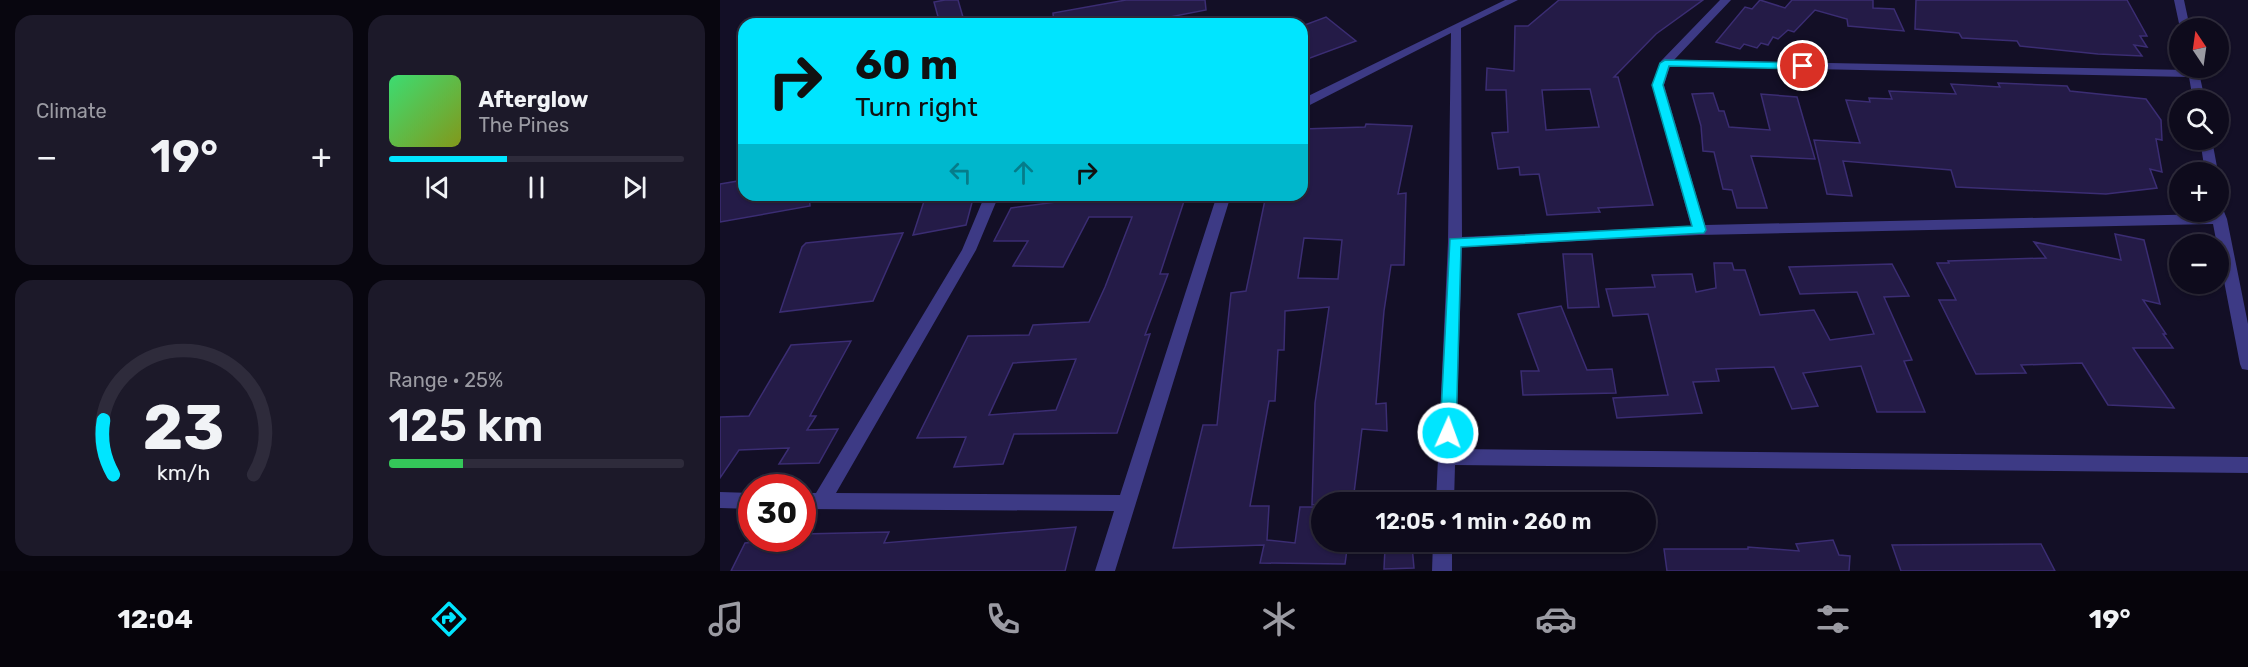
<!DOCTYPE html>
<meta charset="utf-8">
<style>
:root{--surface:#0e0b1c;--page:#1c1929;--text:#f1f3f6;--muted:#9b9ba3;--line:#2e2b3b;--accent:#00e5ff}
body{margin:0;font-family:Rubik,sans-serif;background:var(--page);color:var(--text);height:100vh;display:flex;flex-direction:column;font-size:22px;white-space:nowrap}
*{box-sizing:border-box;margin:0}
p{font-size:20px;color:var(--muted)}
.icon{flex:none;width:33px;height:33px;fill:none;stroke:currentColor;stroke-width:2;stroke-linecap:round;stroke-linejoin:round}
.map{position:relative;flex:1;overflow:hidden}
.details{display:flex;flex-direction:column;gap:15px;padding:15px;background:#08060f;width:720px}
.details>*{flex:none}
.guide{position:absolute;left:18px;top:18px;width:570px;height:183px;border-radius:18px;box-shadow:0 2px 4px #0004,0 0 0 2px var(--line);background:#00e5ff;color:#111;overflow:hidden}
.needle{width:39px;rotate:347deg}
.fabs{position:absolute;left:1449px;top:18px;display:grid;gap:12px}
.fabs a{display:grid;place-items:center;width:60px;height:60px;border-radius:50%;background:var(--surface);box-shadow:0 2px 4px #0004,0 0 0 2px var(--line);font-size:30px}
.speed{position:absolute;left:18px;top:474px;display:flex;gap:12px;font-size:30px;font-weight:700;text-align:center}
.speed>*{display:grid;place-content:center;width:78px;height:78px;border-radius:50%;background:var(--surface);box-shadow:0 2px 4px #0004,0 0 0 2px var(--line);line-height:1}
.speed .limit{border:9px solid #d22;background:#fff;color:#111}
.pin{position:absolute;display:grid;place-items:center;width:51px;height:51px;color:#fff;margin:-26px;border:3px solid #fff;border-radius:50%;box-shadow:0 2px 6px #0007}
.me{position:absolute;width:66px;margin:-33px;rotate:2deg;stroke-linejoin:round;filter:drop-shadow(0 0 4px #0008)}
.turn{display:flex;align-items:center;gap:21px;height:126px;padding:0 18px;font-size:27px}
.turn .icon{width:78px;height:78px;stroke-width:2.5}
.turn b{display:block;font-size:42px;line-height:51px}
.lanes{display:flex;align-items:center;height:57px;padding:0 18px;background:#0003;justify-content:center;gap:30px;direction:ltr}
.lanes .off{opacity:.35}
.big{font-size:45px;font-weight:600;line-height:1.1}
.details .card{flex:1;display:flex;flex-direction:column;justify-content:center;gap:9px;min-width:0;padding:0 21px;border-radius:18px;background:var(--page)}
.details .dial{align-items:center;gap:0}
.dial svg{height:156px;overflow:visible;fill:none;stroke:var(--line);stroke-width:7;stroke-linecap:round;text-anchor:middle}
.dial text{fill:var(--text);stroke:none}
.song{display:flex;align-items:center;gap:18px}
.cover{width:72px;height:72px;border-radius:9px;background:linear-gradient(135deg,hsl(140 70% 55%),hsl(70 70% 35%))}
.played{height:6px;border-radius:3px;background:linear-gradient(90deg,var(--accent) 40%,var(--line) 40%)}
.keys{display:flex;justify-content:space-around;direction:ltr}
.heat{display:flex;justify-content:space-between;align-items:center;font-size:33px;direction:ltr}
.charge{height:9px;border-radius:4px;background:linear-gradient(90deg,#34c759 25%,var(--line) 0)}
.details .tiles{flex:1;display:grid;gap:15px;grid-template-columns:repeat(2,1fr)}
.trip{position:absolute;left:591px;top:492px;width:345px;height:60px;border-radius:30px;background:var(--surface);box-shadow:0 2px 4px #0004,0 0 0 2px var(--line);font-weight:600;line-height:60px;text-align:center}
.dock{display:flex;height:96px;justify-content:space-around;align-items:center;background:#06040b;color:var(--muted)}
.dock .icon{width:42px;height:42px}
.dock .current{color:var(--accent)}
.dock b{font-size:27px;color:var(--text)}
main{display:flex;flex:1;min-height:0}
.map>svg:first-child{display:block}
</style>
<main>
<section class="details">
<div class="tiles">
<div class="card"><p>Climate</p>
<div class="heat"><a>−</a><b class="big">19°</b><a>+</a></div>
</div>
<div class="card">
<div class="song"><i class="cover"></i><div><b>Afterglow</b><p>The Pines</p></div></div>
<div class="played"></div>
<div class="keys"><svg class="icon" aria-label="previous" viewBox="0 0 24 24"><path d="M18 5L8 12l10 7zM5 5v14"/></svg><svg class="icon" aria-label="pause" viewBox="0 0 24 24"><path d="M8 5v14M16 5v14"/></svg><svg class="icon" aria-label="next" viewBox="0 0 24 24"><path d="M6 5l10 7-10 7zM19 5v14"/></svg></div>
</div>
<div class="card dial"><svg viewBox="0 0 100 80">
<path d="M14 69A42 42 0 1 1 86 69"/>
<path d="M14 69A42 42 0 0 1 9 41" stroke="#00e5ff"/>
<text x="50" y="56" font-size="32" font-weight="700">23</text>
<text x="50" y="72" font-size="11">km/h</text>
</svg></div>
<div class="card"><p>Range · 25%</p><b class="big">125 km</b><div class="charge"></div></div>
</div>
</section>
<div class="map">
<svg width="1528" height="571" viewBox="0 0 1528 571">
<rect width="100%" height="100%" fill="#130f26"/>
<g fill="#241b47" stroke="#3b2d73" stroke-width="1.5" fill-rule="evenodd">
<polygon points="225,0 238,0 245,24 220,24 214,2"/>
<polygon points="406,0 485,0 486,10 414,24 334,24 333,13"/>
<path d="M839 0H983L936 34 894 77H898L933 205 878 208 880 212 827 215 819 174 800 175 799 167 778 169 772 133 788 132 786 90H766L767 68 794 71 795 26H808ZM870 89 879 127 826 130 822 90Z"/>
<polygon points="1040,0 1065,8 1072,0 1153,0 1153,8 1174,9 1184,31 1128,26 1127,19 1095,10 1074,32 1068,30 1058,39 1053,37 1048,45 1041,43 1037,48 1024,44 1020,49 996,42 1025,7 1032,9"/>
<polygon points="1196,0 1407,0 1427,36 1420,36 1427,47 1414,45 1422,56 1378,54 1300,46 1297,41 1242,38 1239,33 1195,29"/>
<polygon points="606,17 636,41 582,61 582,26"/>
<polygon points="1278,83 1347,86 1350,91 1426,99 1441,120 1442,140 1436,139 1442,172 1430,169 1437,188 1386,194 1236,187 1231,170 1123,161 1132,196 1107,194 1094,140 1140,143 1126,100 1150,102 1149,98 1172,99 1169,91 1236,94 1231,84 1280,87"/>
<polygon points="993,93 999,111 1004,111 1009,127 1050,130 1041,94 1077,97 1095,159 1031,156 1047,208 1017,208 1012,190 1003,189 994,152 983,151 981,126 972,94"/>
<path d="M646 124 692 126 678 194 686 193 684 265H671L664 311 656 404 666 403 667 431 642 429 633 501 592 505 595 403 609 307 565 311 564 350H558L555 401H549L530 506H549L547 540 575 543 580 507H602V542H628L625 564 540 563 544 545 453 548 483 425H497L511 293 526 291 546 195H582V129L645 127ZM584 238 622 240 618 279 578 278Z"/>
<polygon points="24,180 24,195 89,195 90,206 0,222 0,184"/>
<polygon points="206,195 254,195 246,225 193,235"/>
<path d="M339 195H367L366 197 466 195 440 274H448L425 335 430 334 397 433 294 434 283 464 234 467 246 437 197 438 248 336 309 335 313 325 369 322 385 287 412 217H369L343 267 293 266 308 241H274L291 208 336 202ZM356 359 336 410 269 415 293 363Z"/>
<polygon points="183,233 153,301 60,312 82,247 86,243"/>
<polygon points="1395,234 1424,240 1440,304 1423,300 1446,334 1443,334 1453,348 1413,348 1454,408 1388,405 1362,363 1301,365 1306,373 1256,374 1219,300 1236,300 1217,263 1229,263 1228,261 1326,258 1314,242 1401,260"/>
<polygon points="843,254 872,254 879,307 848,308"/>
<polygon points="994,263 1012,263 1014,270 1025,270 1040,315 1094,310 1110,340 1154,334 1137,292 1080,294 1069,267 1172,264 1189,296 1164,297 1192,360 1184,361 1205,412 1157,412 1141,366 1083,373 1098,406 1072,409 1054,367 996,369 999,381 973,382 982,413 897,418 893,398 948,395 928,314 893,316 886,289 935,287 932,275 972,274 976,292 996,288"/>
<polygon points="841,306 867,370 892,369 896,393 803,395 801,371 819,371 798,314"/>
<polygon points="131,341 90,416 96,416 87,430 118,429 99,463 59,464 69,448 19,450 0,478 0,417 29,416 71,345"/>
<polygon points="356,527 345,571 11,571 25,543 82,538 82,534 169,532 164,543"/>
<polygon points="1113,540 1119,555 1130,556 1129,571 947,571 944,549 1028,549 1028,547 1079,551 1076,544"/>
<polygon points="1321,544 1335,571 1181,571 1172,545"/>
<polygon points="692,546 694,568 664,569 665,548"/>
</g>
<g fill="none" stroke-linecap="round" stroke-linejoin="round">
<g fill="#3d3a85" fill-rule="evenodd">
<polygon points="785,0 798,0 741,28 742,237 971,226 932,85 941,61 1000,0 1011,0 954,60 1468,70 1468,68 1478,68 1485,100 1473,100 1469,77 950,66 944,85 985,225 1492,214 1491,212 1498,212 1498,208 1503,209 1507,219 1528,324 1528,370 1522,369 1520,364 1493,224 979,235 742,247 736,449 1528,457 1528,473 735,465 734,502 716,502 728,242 731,33 586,107 582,108 582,99"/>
<polygon points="1454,0 1464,0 1470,28 1460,28"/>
<polygon points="1480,140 1492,140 1498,172 1485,172"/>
<polygon points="265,195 279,195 256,250 116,493 400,495 497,195 511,195 395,571 375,571 394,511 82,509 82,493 96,493 242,250"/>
<polygon points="0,492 32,493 32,509 0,508"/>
<polygon points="713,542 732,542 732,571 712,571"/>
</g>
</g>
<polygon fill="#00e5ff" stroke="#0095a6" stroke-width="1.5" points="945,60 1083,63 1088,66 1083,69 949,66 943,85 986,230 984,233 741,247 736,433 734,438 728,440 722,438 720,433 730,239 972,226 932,85 940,63"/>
</svg>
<div class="fabs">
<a><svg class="needle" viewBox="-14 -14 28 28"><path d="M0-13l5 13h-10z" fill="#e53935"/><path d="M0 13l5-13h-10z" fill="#9b9ba3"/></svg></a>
<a><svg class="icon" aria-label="search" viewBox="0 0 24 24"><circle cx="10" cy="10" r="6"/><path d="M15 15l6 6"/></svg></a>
<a>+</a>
<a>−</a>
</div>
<div class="speed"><div class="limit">30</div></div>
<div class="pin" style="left:1083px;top:66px;background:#d93025"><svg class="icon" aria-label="arrive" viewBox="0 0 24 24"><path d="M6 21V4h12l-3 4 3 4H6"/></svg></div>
<svg class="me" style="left:728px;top:433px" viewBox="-20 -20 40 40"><circle r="17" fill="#00e5ff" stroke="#fff" stroke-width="3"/><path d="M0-11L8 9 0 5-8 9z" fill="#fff"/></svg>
<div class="trip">12:05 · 1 min · 260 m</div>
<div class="guide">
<div class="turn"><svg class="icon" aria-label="right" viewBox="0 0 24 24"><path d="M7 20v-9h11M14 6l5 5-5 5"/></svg><div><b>60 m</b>Turn right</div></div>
<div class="lanes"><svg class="icon off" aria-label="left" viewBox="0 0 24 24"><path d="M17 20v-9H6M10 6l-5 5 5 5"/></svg><svg class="icon off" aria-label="ahead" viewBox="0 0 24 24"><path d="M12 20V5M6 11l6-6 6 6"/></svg><svg class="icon" aria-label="right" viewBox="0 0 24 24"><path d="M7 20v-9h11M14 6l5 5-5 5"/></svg></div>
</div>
</div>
</main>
<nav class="dock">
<b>12:04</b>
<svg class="icon current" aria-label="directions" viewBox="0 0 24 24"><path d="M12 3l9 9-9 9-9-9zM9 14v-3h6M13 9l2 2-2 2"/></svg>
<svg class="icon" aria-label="music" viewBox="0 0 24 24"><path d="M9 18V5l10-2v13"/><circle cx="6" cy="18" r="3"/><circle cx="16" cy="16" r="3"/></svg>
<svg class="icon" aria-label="phone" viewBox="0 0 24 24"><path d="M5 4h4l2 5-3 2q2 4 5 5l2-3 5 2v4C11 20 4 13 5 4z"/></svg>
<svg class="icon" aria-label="climate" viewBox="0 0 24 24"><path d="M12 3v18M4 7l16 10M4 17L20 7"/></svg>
<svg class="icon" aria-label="car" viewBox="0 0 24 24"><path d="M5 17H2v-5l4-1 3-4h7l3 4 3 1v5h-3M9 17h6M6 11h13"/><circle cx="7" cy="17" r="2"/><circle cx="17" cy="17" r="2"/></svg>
<svg class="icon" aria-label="filters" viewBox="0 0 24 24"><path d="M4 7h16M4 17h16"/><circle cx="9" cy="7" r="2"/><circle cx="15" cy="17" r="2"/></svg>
<b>19°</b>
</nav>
